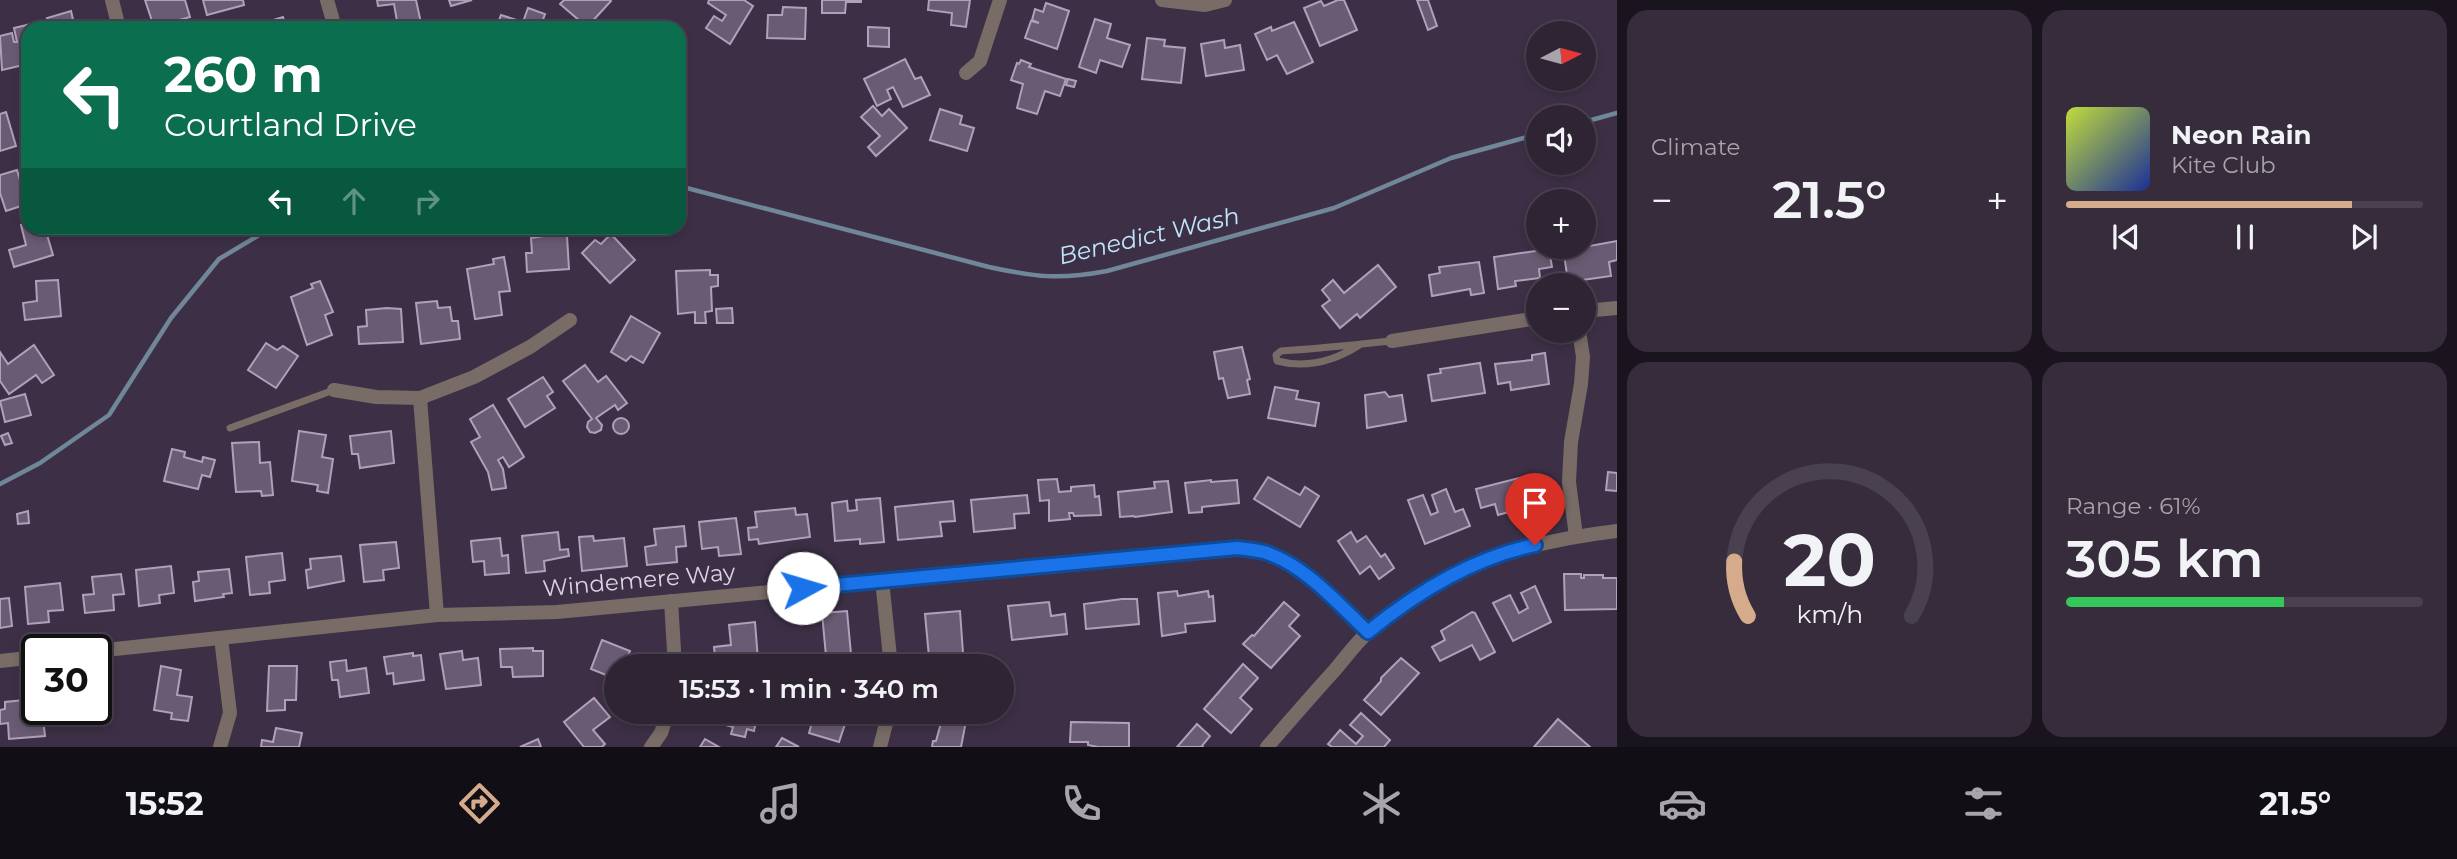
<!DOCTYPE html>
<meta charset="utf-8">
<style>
:root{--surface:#2e2434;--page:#362c3c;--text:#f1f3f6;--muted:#a7a4ac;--line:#49414f;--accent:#d6ab8b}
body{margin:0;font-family:Montserrat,sans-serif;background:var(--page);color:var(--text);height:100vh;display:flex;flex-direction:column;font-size:26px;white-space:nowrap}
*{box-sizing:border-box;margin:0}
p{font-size:23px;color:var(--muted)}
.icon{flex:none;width:38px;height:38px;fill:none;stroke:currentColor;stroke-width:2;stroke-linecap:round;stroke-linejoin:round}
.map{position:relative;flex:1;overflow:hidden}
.drawer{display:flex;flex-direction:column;gap:10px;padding:10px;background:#19141d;width:840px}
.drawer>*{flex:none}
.banner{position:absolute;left:21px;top:21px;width:665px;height:214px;border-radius:21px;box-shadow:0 4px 10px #0003,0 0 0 2px var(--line);background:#0b6e4f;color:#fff;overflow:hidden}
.needle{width:46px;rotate:84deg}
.buttons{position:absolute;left:1526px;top:21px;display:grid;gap:14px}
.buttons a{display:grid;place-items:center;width:70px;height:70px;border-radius:50%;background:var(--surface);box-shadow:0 4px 10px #0003,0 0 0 2px var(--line);font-size:35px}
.speed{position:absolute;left:21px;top:634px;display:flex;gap:14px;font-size:35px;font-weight:700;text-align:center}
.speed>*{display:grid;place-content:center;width:91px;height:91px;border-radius:50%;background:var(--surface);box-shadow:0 4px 10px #0003,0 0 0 2px var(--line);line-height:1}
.speed .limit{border:4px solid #111;border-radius:10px;background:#fff;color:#111}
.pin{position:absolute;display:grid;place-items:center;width:60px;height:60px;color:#fff;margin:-72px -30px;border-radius:50% 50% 50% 0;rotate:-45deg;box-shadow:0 0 7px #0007}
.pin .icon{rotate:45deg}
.me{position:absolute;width:77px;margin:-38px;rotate:84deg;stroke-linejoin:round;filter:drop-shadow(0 0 5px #0008)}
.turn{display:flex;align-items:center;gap:24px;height:147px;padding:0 28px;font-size:32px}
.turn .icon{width:91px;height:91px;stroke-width:2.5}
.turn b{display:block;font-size:49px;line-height:60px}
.lanes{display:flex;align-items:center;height:66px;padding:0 28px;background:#0003;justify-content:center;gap:35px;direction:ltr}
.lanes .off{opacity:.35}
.big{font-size:52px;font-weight:600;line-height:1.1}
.drawer .tile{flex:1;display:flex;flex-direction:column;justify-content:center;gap:10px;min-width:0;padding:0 24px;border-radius:21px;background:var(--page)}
.drawer .dial{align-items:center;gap:0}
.dial svg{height:182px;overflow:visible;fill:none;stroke:var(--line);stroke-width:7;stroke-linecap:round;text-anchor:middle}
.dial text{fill:var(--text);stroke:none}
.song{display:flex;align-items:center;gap:21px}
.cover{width:84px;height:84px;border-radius:10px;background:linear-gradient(135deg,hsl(70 70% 55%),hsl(230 70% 35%))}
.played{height:7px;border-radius:4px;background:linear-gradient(90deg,var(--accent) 80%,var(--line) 80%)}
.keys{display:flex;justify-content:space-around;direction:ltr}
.heat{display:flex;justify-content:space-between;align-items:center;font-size:38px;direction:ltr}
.charge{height:10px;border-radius:5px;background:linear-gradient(90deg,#34c759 61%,var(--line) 0)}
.drawer .tiles{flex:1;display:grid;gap:10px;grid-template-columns:repeat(2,1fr)}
.trip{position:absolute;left:604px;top:654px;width:410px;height:70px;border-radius:35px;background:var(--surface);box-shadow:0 4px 10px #0003,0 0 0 2px var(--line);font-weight:600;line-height:70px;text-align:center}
.tabs{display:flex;height:112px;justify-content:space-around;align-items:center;background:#120e15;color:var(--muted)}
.tabs .icon{width:49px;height:49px}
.tabs .selected{color:var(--accent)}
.tabs b{font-size:32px;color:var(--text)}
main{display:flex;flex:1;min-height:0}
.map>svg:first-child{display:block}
</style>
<main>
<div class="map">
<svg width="1617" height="747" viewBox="0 0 1617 747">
<rect width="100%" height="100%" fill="#3d3046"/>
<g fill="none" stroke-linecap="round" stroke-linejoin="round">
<g stroke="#708799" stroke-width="4.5">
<polyline points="1584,122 1617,113"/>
<path d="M679 186 989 267C1036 277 1059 280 1107 271L1334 208 1451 158 1538 134"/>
<polyline points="0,484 40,463 109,415 171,318 219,259 271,228"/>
</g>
</g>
<g fill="#695b73" stroke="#b0a0bb" stroke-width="2">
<polygon points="145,0 185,0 190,17 154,27"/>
<polygon points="203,0 243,0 244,5 207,15"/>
<polygon points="377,0 416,0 421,23 419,23 419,26 410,28 409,25 398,27 394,4 378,6"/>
<polygon points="449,0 472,0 451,6"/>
<polygon points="564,0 610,0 611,1 587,27 560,4"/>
<polygon points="709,0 744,0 753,6 730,44 706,28 714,16 722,21 726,15 708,3"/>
<polygon points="822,0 861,0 861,2 846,2 845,13 822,13"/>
<polygon points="929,0 970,0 966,27 951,25 952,13 928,10"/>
<polygon points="1338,0 1344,0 1357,30 1320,46 1304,8 1321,1 1324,6"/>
<polygon points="1417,0 1428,0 1437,26 1428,30"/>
<polygon points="1046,3 1069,11 1057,49 1025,38 1031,21 1039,23 1032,20 1035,9 1043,12"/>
<polygon points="783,7 806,8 805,39 767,38 768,15 782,15"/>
<polygon points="528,8 545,14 540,28 496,28 501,15 523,22"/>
<polygon points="71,11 75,28 52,28 47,18"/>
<polygon points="283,17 286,28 251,28 270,21"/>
<polygon points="1095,19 1111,24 1107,38 1130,45 1122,67 1100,60 1096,73 1079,67"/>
<polygon points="1294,22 1313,62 1287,74 1277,55 1267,60 1255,34 1271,27 1272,31"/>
<polygon points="31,24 32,28 28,28 28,64 2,70 0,36 12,33 14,42 17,42 14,28"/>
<polygon points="868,27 889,28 889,47 868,46"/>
<polygon points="1147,38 1165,40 1164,46 1185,48 1181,83 1142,79"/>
<polygon points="1224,40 1225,48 1240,45 1244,70 1206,76 1201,44"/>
<polygon points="905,59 915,79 921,77 930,95 903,107 893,87 887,90 891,99 877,106 864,79"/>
<polygon points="1021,60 1031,64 1029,67 1066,79 1060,96 1045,91 1037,114 1017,108 1023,84 1011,80 1017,63 1019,64"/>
<polygon points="1068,79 1076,81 1074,87 1066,85"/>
<polygon points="873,106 882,116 889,109 907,128 876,156 868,147 880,136 861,117"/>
<polygon points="940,109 962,116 960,124 974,128 967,151 930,140"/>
<polygon points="6,112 16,146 0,151 0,114"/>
<polygon points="17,170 27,204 6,211 0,193 0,175"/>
<polygon points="28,224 28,228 45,228 53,255 14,267 9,250 26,245 21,225"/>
<polygon points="611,234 635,260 610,283 582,253 595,240 601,244"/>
<polygon points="544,236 567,236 569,269 527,272 526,253 532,253 531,238"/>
<polygon points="1617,241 1617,260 1609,262 1611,276 1568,282 1563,247 1584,247"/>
<polygon points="1549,249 1552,267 1539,269 1540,278 1515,281 1516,286 1498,289 1494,257"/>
<polygon points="504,257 510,291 499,292 502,315 475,319 467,269 494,264 493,259"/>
<polygon points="1479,262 1484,293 1471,295 1470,289 1432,296 1429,275 1440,273 1439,267"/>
<polygon points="1378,265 1396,287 1360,318 1357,314 1340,328 1322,306 1330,300 1322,290 1333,280 1344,293"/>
<polygon points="710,270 710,275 718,275 718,286 711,287 712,311 705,312 706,323 695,323 695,312 678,314 676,271"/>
<polygon points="58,280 61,316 25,320 23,303 37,301 36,281"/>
<polygon points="320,281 333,312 325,315 332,335 307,345 291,297 313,288 311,284"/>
<polygon points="437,301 438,308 450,307 452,321 458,321 460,339 421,344 416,303"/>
<polygon points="387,308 401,309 403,342 359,344 358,327 367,326 366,310"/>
<polygon points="732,308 733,323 717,323 716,309"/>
<polygon points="631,316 660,333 643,363 631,356 626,361 611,352"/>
<polygon points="266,343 277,350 283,346 298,356 276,388 248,370"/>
<polygon points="34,345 54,375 42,383 36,375 9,394 0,381 0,352 8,364"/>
<polygon points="1242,347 1250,379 1247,380 1250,394 1228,398 1223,378 1219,379 1214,352"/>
<polygon points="1545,353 1549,384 1511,390 1510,382 1498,384 1495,364 1532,360 1532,355"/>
<polygon points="1480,363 1485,393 1432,401 1428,375 1441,373 1440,369"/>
<polygon points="585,365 598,382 606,376 627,403 618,410 615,405 596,418 602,425 601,430 595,433 590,432 587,427 588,422 592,419 563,381"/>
<polygon points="543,377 553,392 547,396 555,408 525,427 508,399"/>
<polygon points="1275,387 1298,391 1296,399 1319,403 1315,426 1268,418"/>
<polygon points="1385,392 1389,397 1402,395 1406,421 1367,428 1365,395"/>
<polygon points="25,394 31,415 5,422 0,401"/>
<polygon points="493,405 524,457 509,467 503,457 498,460 503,469 506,488 492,490 488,472 471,442 480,437 470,419"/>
<circle cx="621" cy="426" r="8"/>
<polygon points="299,431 326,435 322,457 333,459 328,493 317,491 318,485 292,481"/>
<polygon points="391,431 394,463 360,468 358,454 352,454 350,436"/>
<polygon points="8,433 12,443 5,445 1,436"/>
<polygon points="259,442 260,463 270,462 273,495 262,496 261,491 236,492 232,443"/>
<polygon points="172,449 185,452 184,457 202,462 203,457 215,460 210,477 202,475 198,489 164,481"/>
<polygon points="1608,472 1617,473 1617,491 1606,490"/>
<polygon points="1531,475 1538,504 1498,515 1495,504 1481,508 1476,489"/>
<polygon points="1268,477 1300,495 1305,487 1319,496 1300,527 1254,499"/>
<polygon points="1057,479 1059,492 1071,491 1071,487 1094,485 1095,497 1099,496 1101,515 1074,516 1073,513 1069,513 1070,519 1049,521 1049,500 1040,501 1038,480"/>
<polygon points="1211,480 1211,482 1237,480 1239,503 1202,507 1202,512 1189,513 1185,483"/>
<polygon points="1168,481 1172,512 1135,517 1134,516 1120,517 1118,492 1155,488 1154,482"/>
<polygon points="1446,489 1455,512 1463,509 1470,526 1425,544 1408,500 1423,495 1431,515 1438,512 1432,495"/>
<polygon points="1027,495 1029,513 1014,514 1015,528 974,532 971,500"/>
<polygon points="880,498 884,542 860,544 860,539 835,541 832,503 847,501 848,511 857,510 856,500"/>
<polygon points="953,501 955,521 940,522 942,536 898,540 895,507"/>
<polygon points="795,508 796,515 807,514 810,537 759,544 758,539 749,540 748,528 757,527 755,512"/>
<polygon points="28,511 29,523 18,524 17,514"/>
<polygon points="736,518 741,554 719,556 718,547 702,549 699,522"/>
<polygon points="684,526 686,546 676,547 677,562 647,565 645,547 656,545 654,529"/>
<polygon points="558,532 560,550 568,549 569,556 544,561 545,571 526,573 522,536"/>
<polygon points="1351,532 1357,542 1366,536 1381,557 1385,554 1394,568 1379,579 1370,566 1360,574 1338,541"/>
<polygon points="593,536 594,541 624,538 627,566 582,571 579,537"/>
<polygon points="500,538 502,556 508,555 509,573 485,575 484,561 473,562 471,541"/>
<polygon points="396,542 399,568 383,570 384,580 364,582 360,545"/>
<polygon points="282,553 285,580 269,582 270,593 250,595 246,557"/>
<polygon points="341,556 344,581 308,588 306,570 311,569 310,559"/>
<polygon points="171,566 174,593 159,595 160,603 139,606 136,570"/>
<polygon points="229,569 232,593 223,594 224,597 195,601 193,582 199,581 198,572"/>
<polygon points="121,574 124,594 113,595 114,610 85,613 83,595 94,594 92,577"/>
<polygon points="1564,574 1581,574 1581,578 1584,578 1584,575 1603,575 1603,578 1617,578 1617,609 1565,610"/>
<polygon points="60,583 63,610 48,611 49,622 28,624 25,587"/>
<polygon points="1535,586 1551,622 1513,641 1493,603 1510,595 1519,613 1528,608 1521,593"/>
<polygon points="1177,591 1178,596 1208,591 1209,597 1213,596 1215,621 1185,624 1186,632 1162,636 1158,593"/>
<polygon points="9,598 12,626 0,628 0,599"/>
<polygon points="1122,599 1137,599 1139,624 1086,629 1084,604"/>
<polygon points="1049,602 1051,616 1065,614 1067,634 1012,640 1008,606"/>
<polygon points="1284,602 1299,615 1289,626 1300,636 1271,668 1243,644 1252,635 1254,636"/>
<polygon points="847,611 852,665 827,667 822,613"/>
<polygon points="960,611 964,667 944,667 943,656 929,657 925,614"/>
<polygon points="1472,612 1475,613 1495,652 1480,660 1472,645 1440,661 1432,647 1445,640 1441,631"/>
<polygon points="755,622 758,660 716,666 714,647 731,645 729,625"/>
<polygon points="602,640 630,651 624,666 626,667 616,667 616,679 591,669"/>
<polygon points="533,648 533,651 543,651 543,676 513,677 512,667 501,667 500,649"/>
<polygon points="462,651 463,660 478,658 481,685 446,689 440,654"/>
<polygon points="413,653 413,656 421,655 424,680 394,684 393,673 387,674 384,657"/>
<polygon points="1401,658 1419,673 1381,715 1364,700 1381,681 1381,678"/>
<polygon points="346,660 347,671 366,668 369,693 340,697 338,680 332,680 330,662"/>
<polygon points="1243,664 1258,678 1240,698 1252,709 1231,733 1204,709"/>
<polygon points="161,666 181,670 177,695 192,697 188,721 171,719 172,713 154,710"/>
<polygon points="269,666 297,666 296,700 285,700 285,710 267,711"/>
<polygon points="103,691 106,715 75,719 74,709 63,711 63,709 96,709 96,692"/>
<polygon points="594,698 610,717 593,730 605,744 602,747 584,747 564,722"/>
<polygon points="24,700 26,710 42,709 45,736 9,739 8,723 0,724 0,710 5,709 5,702"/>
<polygon points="725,712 758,712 754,731 747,729 745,737 731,734 733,727 722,724"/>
<polygon points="815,712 849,712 839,742 809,733"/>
<polygon points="944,712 962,712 960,720 966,721 961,747 932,747 933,741 936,741"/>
<polygon points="1361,713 1390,740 1384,747 1332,747 1328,744 1340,730 1356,744 1363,736 1350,725"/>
<polygon points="1558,719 1590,747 1534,747"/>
<polygon points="1071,722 1129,723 1129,747 1098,747 1088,745 1088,742 1070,742"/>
<polygon points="1197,724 1210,736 1202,746 1203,747 1177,747"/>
<polygon points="276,728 302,733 299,747 261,747 262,740 273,742"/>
<polygon points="782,738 799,747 776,747"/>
<polygon points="538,739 541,747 520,747"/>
<polygon points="705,739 719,747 700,747"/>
</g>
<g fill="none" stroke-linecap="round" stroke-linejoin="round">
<g stroke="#796c66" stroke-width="7">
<path d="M1361 344C1335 361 1308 369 1277 361L1276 355 1281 351C1318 349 1354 345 1391 341"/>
<polyline points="230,428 334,390"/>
</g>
<g stroke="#796c66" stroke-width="14">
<polyline points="112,0 119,28"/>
<polyline points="327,0 335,28"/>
<polyline points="1162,0 1205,5 1225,0"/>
<polyline points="966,73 980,61 1000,0"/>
<polyline points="1584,311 1617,308"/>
<polyline points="1392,341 1538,318"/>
<polyline points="334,390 376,397 420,398 474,377 530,347 570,320"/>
<polyline points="420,398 437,615"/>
<polyline points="1576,536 1569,482 1571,442 1581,384 1583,357 1579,331"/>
<polyline points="882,580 891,667"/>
<polyline points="671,601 675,667"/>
<path d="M96 651 437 615 557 612 1237 548C1255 551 1273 554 1289 563 1318 581 1343 609 1368 632"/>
<polyline points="0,661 37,657"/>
<polyline points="220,747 230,713 221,638"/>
<polyline points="651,747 661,733 668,712"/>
<polyline points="880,747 889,712"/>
<path d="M1267 747C1289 722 1311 696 1334 671 1345 658 1356 643 1369 631 1440 566 1524 542 1617 531"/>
</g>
</g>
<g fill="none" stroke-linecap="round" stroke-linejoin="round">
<defs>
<path id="route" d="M803 588 1237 548C1246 549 1255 550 1264 552 1305 565 1337 603 1368 632 1417 592 1472 558 1535 545"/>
</defs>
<use href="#route" stroke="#114b97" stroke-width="18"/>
<use href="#route" stroke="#1a73e8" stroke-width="12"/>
</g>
<g text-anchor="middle" stroke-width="7" stroke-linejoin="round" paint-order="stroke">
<g font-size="23" fill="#dbd3e2" stroke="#3d3046">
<text transform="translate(639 580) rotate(-5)" y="8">Windemere Way</text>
</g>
<g font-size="24" font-style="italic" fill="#bfe5fa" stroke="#3d3046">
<text transform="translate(1149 236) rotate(-13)" y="8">Benedict Wash</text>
</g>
</g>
</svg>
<div class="buttons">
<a><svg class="needle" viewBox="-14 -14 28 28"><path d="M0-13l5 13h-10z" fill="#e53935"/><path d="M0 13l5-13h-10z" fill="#a7a4ac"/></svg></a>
<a><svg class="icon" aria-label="sound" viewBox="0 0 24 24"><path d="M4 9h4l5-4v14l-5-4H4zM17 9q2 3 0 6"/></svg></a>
<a>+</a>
<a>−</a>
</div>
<div class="speed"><div class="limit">30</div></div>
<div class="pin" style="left:1535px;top:545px;background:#d93025"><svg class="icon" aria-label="arrive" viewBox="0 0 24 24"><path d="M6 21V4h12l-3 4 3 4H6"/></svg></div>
<svg class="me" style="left:803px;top:588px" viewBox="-20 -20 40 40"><circle r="19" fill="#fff"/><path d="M0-13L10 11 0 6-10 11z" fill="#1a73e8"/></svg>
<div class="trip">15:53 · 1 min · 340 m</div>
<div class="banner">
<div class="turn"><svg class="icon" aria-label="left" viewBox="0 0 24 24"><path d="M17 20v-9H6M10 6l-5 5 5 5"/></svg><div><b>260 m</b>Courtland Drive</div></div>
<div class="lanes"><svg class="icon" aria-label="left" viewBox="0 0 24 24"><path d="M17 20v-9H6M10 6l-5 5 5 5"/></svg><svg class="icon off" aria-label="ahead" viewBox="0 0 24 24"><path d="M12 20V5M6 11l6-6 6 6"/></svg><svg class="icon off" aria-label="right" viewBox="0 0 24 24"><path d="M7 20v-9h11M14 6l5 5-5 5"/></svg></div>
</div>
</div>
<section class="drawer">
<div class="tiles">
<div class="tile"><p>Climate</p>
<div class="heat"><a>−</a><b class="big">21.5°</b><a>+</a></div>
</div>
<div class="tile">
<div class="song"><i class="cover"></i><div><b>Neon Rain</b><p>Kite Club</p></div></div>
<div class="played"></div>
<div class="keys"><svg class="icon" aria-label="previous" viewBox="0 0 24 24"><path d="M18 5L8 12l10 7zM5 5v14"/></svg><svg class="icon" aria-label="pause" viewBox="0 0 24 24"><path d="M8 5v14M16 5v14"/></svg><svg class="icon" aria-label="next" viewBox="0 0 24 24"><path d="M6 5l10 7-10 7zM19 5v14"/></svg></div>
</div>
<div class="tile dial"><svg viewBox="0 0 100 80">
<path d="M14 69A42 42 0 1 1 86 69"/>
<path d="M14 69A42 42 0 0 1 8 45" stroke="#d6ab8b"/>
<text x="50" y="56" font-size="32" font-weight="700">20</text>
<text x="50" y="72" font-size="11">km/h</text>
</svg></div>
<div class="tile"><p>Range · 61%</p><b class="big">305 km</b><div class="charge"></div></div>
</div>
</section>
</main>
<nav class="tabs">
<b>15:52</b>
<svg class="icon selected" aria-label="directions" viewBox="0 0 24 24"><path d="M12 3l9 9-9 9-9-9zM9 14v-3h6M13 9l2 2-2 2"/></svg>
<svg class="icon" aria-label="music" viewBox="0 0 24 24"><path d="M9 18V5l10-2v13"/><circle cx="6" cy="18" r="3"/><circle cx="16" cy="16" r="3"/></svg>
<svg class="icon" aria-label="phone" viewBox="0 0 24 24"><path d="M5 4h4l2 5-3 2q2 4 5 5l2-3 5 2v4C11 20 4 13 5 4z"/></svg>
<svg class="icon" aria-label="climate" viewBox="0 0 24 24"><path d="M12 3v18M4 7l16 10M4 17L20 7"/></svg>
<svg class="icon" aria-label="car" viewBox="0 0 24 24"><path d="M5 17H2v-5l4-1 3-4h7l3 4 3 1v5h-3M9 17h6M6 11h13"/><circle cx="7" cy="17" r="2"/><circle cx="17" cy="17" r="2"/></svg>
<svg class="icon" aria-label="filters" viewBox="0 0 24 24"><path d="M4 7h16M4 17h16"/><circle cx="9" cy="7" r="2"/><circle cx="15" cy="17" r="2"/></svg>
<b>21.5°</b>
</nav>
